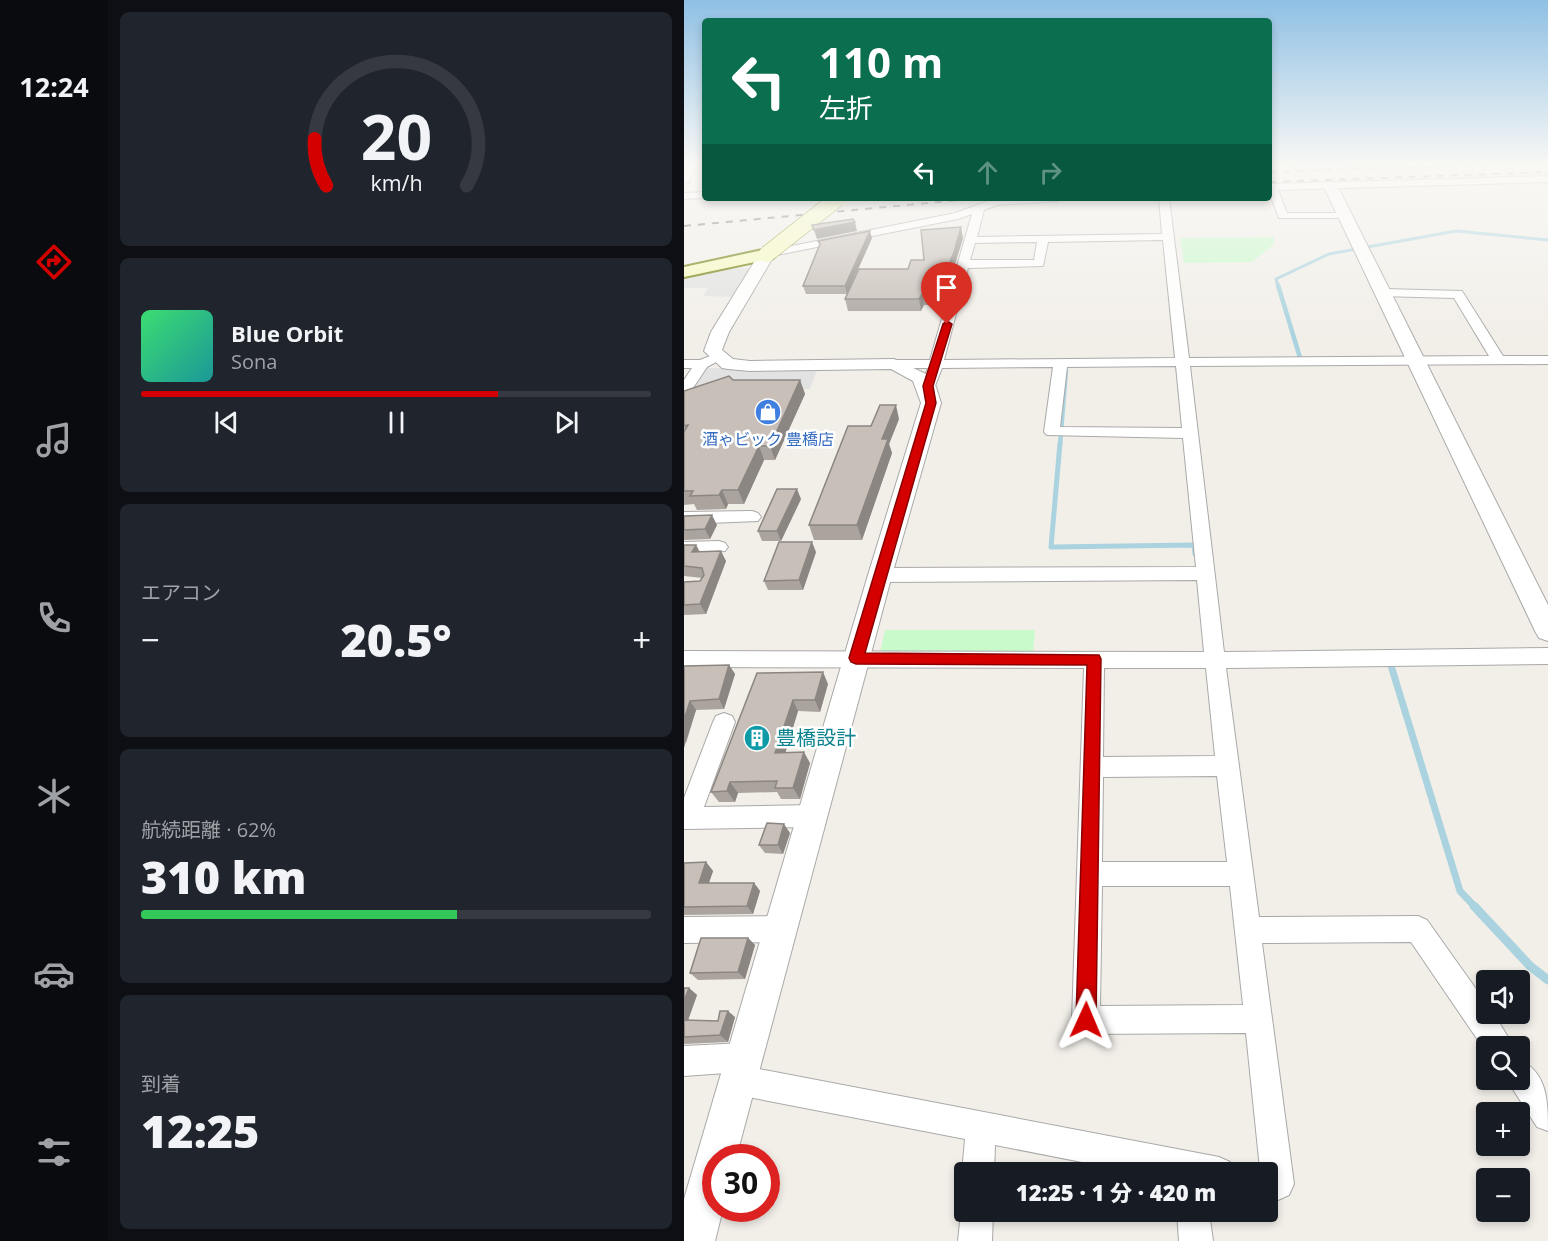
<!DOCTYPE html>
<html lang="ja">
<meta charset="utf-8">
<style>
:root{--surface:#171b24;--page:#20242c;--text:#f1f3f6;--muted:#9ea1a6;--line:#363941;--accent:#d40000}
body{margin:0;font-family:"Open Sans","Noto Sans JP",sans-serif;background:var(--page);color:var(--text);height:100vh;display:flex;flex-direction:column;font-size:22px;white-space:nowrap}
*{box-sizing:border-box;margin:0}
p{font-size:20px;color:var(--muted)}
.icon{flex:none;width:33px;height:33px;fill:none;stroke:currentColor;stroke-width:2;stroke-linecap:round;stroke-linejoin:round}
.map{position:relative;flex:1;overflow:hidden}
.panel{display:flex;flex-direction:column;gap:12px;padding:12px;background:#0d0f14;width:576px}
.panel>*{flex:none}
.top-card{position:absolute;left:18px;top:18px;width:570px;height:183px;border-radius:6px;box-shadow:0 3px 9px #0003;background:#0b6e4f;color:#fff;overflow:hidden}
.fabs{position:absolute;left:792px;top:970px;display:grid;gap:12px}
.fabs a{display:grid;place-items:center;width:54px;height:54px;border-radius:6px;background:var(--surface);box-shadow:0 3px 9px #0003;font-size:30px}
.speed{position:absolute;left:18px;top:1144px;display:flex;gap:12px;font-size:30px;font-weight:700;text-align:center}
.speed>*{display:grid;place-content:center;width:78px;height:78px;border-radius:50%;background:var(--surface);box-shadow:0 3px 9px #0003;line-height:1}
.speed .limit{border:9px solid #d22;background:#fff;color:#111}
.pin{position:absolute;display:grid;place-items:center;width:51px;height:51px;color:#fff;margin:-62px -26px;border-radius:50% 50% 50% 0;rotate:-45deg;box-shadow:0 0 6px #0007}
.pin .icon{rotate:45deg}
.me{position:absolute;width:66px;margin:-33px;rotate:1deg;stroke-linejoin:round;filter:drop-shadow(0 0 4px #0008)}
.turn{display:flex;align-items:center;gap:21px;height:126px;padding:0 18px;font-size:27px}
.turn .icon{width:78px;height:78px;stroke-width:2.5}
.turn b{display:block;font-size:42px;line-height:51px}
.lanes{display:flex;align-items:center;height:57px;padding:0 18px;background:#0003;justify-content:center;gap:30px;direction:ltr}
.lanes .off{opacity:.35}
.big{font-size:45px;font-weight:800;line-height:1.1}
.panel .widget{flex:1;display:flex;flex-direction:column;justify-content:center;gap:9px;min-width:0;padding:0 21px;border-radius:9px;background:var(--page)}
.panel .dial{align-items:center;gap:0}
.dial svg{height:156px;overflow:visible;fill:none;stroke:var(--line);stroke-width:7;stroke-linecap:round;text-anchor:middle}
.dial text{fill:var(--text);stroke:none}
.song{display:flex;align-items:center;gap:18px}
.cover{width:72px;height:72px;border-radius:9px;background:linear-gradient(135deg,hsl(140 70% 55%),hsl(180 70% 35%))}
.played{height:6px;border-radius:3px;background:linear-gradient(90deg,var(--accent) 70%,var(--line) 70%)}
.keys{display:flex;justify-content:space-around;direction:ltr}
.heat{display:flex;justify-content:space-between;align-items:center;font-size:33px;direction:ltr}
.charge{height:9px;border-radius:4px;background:linear-gradient(90deg,#34c759 62%,var(--line) 0)}
.trip{position:absolute;left:270px;top:1162px;width:324px;height:60px;border-radius:6px;background:var(--surface);box-shadow:0 3px 9px #0003;font-weight:800;line-height:60px;text-align:center}
main{display:flex;flex:1;min-height:0}
.menu{display:flex;flex-direction:column;width:108px;justify-content:space-around;align-items:center;background:#090b0e;color:var(--muted)}
.menu .icon{width:42px;height:42px}
.menu .current{color:var(--accent)}
.menu b{font-size:27px;color:var(--text)}
.map>svg:first-child{display:block}
</style>
<main>
<nav class="menu">
<b>12:24</b>
<svg class="icon current" aria-label="directions" viewBox="0 0 24 24"><path d="M12 3l9 9-9 9-9-9zM9 14v-3h6M13 9l2 2-2 2"/></svg>
<svg class="icon" aria-label="music" viewBox="0 0 24 24"><path d="M9 18V5l10-2v13"/><circle cx="6" cy="18" r="3"/><circle cx="16" cy="16" r="3"/></svg>
<svg class="icon" aria-label="phone" viewBox="0 0 24 24"><path d="M5 4h4l2 5-3 2q2 4 5 5l2-3 5 2v4C11 20 4 13 5 4z"/></svg>
<svg class="icon" aria-label="climate" viewBox="0 0 24 24"><path d="M12 3v18M4 7l16 10M4 17L20 7"/></svg>
<svg class="icon" aria-label="car" viewBox="0 0 24 24"><path d="M5 17H2v-5l4-1 3-4h7l3 4 3 1v5h-3M9 17h6M6 11h13"/><circle cx="7" cy="17" r="2"/><circle cx="17" cy="17" r="2"/></svg>
<svg class="icon" aria-label="filters" viewBox="0 0 24 24"><path d="M4 7h16M4 17h16"/><circle cx="9" cy="7" r="2"/><circle cx="15" cy="17" r="2"/></svg>
</nav>
<section class="panel">
<div class="widget dial"><svg viewBox="0 0 100 80">
<path d="M14 69A42 42 0 1 1 86 69"/>
<path d="M14 69A42 42 0 0 1 8 45" stroke="#d40000"/>
<text x="50" y="56" font-size="32" font-weight="700">20</text>
<text x="50" y="72" font-size="11">km/h</text>
</svg></div>
<div class="widget">
<div class="song"><i class="cover"></i><div><b>Blue Orbit</b><p>Sona</p></div></div>
<div class="played"></div>
<div class="keys"><svg class="icon" aria-label="previous" viewBox="0 0 24 24"><path d="M18 5L8 12l10 7zM5 5v14"/></svg><svg class="icon" aria-label="pause" viewBox="0 0 24 24"><path d="M8 5v14M16 5v14"/></svg><svg class="icon" aria-label="next" viewBox="0 0 24 24"><path d="M6 5l10 7-10 7zM19 5v14"/></svg></div>
</div>
<div class="widget"><p>エアコン</p>
<div class="heat"><a>−</a><b class="big">20.5°</b><a>+</a></div>
</div>
<div class="widget"><p>航続距離 · 62%</p><b class="big">310 km</b><div class="charge"></div></div>
<div class="widget"><p>到着</p><b class="big">12:25</b></div>
</section>
<div class="map">
<svg width="864" height="1241" viewBox="0 0 864 1241">
<rect width="100%" height="100%" fill="#f2efe9"/>
<g fill="#c8facc">
<polygon points="590,237 590,244 568,262 500,263 496,238"/>
<polygon points="201,630 351,630 349,652 196,653"/>
</g>
<g fill="#e2e2e2">
<polygon points="67,268 50,297 19,296 24,288 0,288 0,275 35,269"/>
<polygon points="19,368 133,370 126,389 64,392 6,389"/>
</g>
<g fill="none" stroke-linecap="round" stroke-linejoin="round">
<polyline stroke="#aad3df" stroke-width="3" points="594,287 592,279 645,254 772,231 864,240"/>
<g stroke="#aad3df" stroke-width="4.5">
<polyline points="594,285 617,361"/>
<polyline points="376,445 382,370"/>
</g>
<polyline stroke="#aad3df" stroke-width="5" points="376,443 367,547 510,545 511,554"/>
<polyline stroke="#aad3df" stroke-width="7" points="705,659 776,891 792,908"/>
<polyline stroke="#aad3df" stroke-width="9" points="790,906 846,966 864,980"/>
<defs>
<g id="minor">
<polygon points="6,163 15,163 4,183 0,184 0,172"/>
<polygon points="601,163 691,163 686,166 615,170"/>
<polygon points="864,176 864,182 594,190 603,213 665,213 666,215 661,218 595,218 585,192 585,184"/>
<polygon points="21,192 21,198 0,199 0,193"/>
<path d="M325 198H378L373 201 313 205 300 210 293 237 478 234 475 198H485L505 358 805 356 770 298 696 296 694 293 700 289 778 291 819 356H864V364L506 366 540 652 864 648V664L542 668 575 917 734 916 743 920 802 1003V1014H810L830 1047H802V1052L727 942 578 943 610 1184 605 1195 594 1200 584 1198V1173H572L576 1169 562 1033 402 1034 392 1030 388 1020 400 668 0 667V651L520 652 513 580 196 582 189 580 187 575 189 570 196 568 512 567 499 438 363 435 360 432 369 367 258 368 251 386 244 390 237 386 244 368H210L203 364 210 360H246L288 214 274 219 83 257 77 254 83 251 271 213 307 200ZM479 240 491 358 260 360 284 268 359 266 364 242ZM353 242 350 260H286L291 243ZM492 366 498 428 376 427 383 367ZM420 668H522L531 756 419 757ZM533 776 543 862H418L419 777ZM418 886H546L559 1005 416 1006Z"/>
<polygon points="36,352 41,353 43,356 23,367 5,394 0,395 0,380 8,368 0,368 0,360 16,360"/>
<polygon points="68,511 74,513 77,517 74,521 0,524 0,512"/>
<polygon points="35,541 41,543 44,547 41,551 0,554 0,542"/>
<polygon points="40,713 48,716 51,722 20,807 128,805 136,808 140,816 136,824 128,827 0,829 0,798 29,722 32,716"/>
<polygon points="96,916 105,920 109,929 105,938 96,942 0,943 0,917"/>
<polygon points="60,1043 70,1048 75,1058 70,1068 535,1157 546,1162 551,1173 454,1173 311,1145 310,1173 280,1173 280,1179 278,1173 281,1139 54,1095 44,1090 39,1080 42,1073 0,1076 0,1046"/>
<path d="M836 1060C864 1073 864 1103 864 1131L853 1127 823 1080H836Z"/>
<polygon points="280,1203 280,1212 309,1212 308,1241 274,1241 277,1212"/>
<polygon points="493,1212 525,1212 529,1241 495,1241"/>
</g>
<g id="tertiary">
<polygon points="646,181 653,185 864,605 864,641 855,638 851,631 639,185"/>
<polygon points="83,249 91,254 45,332 38,350 49,359 66,361 210,359 242,374 252,387 257,403 208,575 52,1158 32,1158 32,1209 39,1209 31,1241 0,1241 0,1199 184,575 237,403 229,381 207,369 66,371 44,369 38,368 20,351 27,332 75,254"/>
</g>
<polygon id="secondary" points="83,249 89,250 91,254 89,258 0,277 0,267"/>
</defs>
<use href="#minor" stroke="#a9a9a9" stroke-width="2"/>
<use href="#tertiary" stroke="#a9a9a9" stroke-width="2"/>
<use href="#secondary" stroke="#707d05" stroke-width="4"/>
<use href="#minor" fill="#fff" fill-rule="evenodd"/>
<use href="#tertiary" fill="#fff" fill-rule="evenodd"/>
<use href="#secondary" fill="#f7fabf" fill-rule="evenodd"/>
<g stroke="#707070" stroke-width="2" stroke-dasharray="7 7" stroke-linecap="butt">
<polyline points="585,172 864,163"/>
<polyline points="585,182 864,172"/>
<polyline points="0,226 297,198"/>
</g>
<defs>
<polyline id="secondary-bridge" points="83,254 153,199"/>
</defs>
<use href="#secondary-bridge" stroke="#707d05" stroke-width="17" stroke-linecap="butt"/>
<use href="#secondary-bridge" stroke="#f7fabf" stroke-width="16"/>
</g>
<g fill="#aba49e">
<polygon points="188,238 163,294 122,294 119,286"/>
<polygon points="279,238 271,264 254,305 240,305 237,311 164,311 161,299 224,269"/>
<polygon points="49,380 116,380 121,394 91,460 80,460 60,504 44,504 42,509 13,510 10,504 0,505 0,391"/>
<polygon points="215,419 205,444 208,453 178,540 130,540 125,525 187,426"/>
<polygon points="117,499 97,541 78,541 74,531"/>
<polygon points="0,516 33,525 26,539 0,540"/>
<polygon points="0,545 12,545 16,552 42,561 22,614 0,615 0,582 16,581 18,578 0,576"/>
<polygon points="132,552 119,590 84,590 80,581"/>
<polygon points="45,665 51,674 40,709 12,710 2,743 0,666"/>
<polygon points="73,673 144,684 136,712 114,711 101,753 126,763 116,799 97,799 93,792 54,793 51,802 35,802 27,792"/>
<polygon points="106,833 99,854 81,853 75,845"/>
<polygon points="22,862 29,871 25,883 70,883 76,891 69,914 0,915 0,863"/>
<polygon points="64,938 71,945 61,979 14,980 6,973"/>
<polygon points="0,988 5,988 13,995 4,1020 34,1021 51,1017 44,1042 0,1044"/>
</g>
<g fill="#8b8681">
<polygon points="171,222 173,231 133,239 130,230"/>
<polygon points="277,227 279,238 271,264 254,305 252,294"/>
<polygon points="186,231 188,238 163,294 161,286"/>
<polygon points="238,294 240,305 237,311 235,299"/>
<polygon points="116,380 121,394 91,460 86,446"/>
<polygon points="212,405 215,419 205,444 208,453 178,540 173,525 198,439"/>
<polygon points="75,446 80,460 60,504 54,490"/>
<polygon points="113,489 117,499 97,541 93,531"/>
<polygon points="38,490 44,504 42,509 35,495"/>
<polygon points="28,515 33,525 26,539 21,529"/>
<polygon points="128,542 132,552 119,590 115,580"/>
<polygon points="12,545 17,555 8,552"/>
<polygon points="37,551 42,561 22,614 16,604"/>
<polygon points="45,665 51,674 40,709 35,699"/>
<polygon points="139,672 144,684 136,712 131,700"/>
<polygon points="109,700 114,711 98,764 91,753"/>
<polygon points="6,701 12,710 0,748 0,720"/>
<polygon points="120,752 126,763 116,799 109,788"/>
<polygon points="46,782 54,793 51,802 43,791"/>
<polygon points="100,824 106,833 99,854 94,845"/>
<polygon points="22,862 29,871 22,891 15,883"/>
<polygon points="70,883 76,891 69,914 63,906"/>
<polygon points="64,938 71,945 61,979 54,972"/>
<polygon points="5,988 13,995 2,1026 0,1025 0,1001"/>
<polygon points="44,1011 51,1017 44,1042 36,1035"/>
</g>
<g fill="#c7bfb8" stroke="#8b8681" stroke-width="1.5">
<polygon points="169,219 171,222 130,230 128,225"/>
<polygon points="277,227 270,252 252,294 238,294 235,299 161,299 175,269 224,269 227,260 240,260 237,230"/>
<polygon points="186,231 161,286 119,286 136,244 134,241"/>
<polygon points="45,376 49,380 116,380 86,446 75,446 54,490 38,490 35,495 6,496 9,491 0,491 0,432 4,425 0,426 0,391"/>
<polygon points="196,405 212,405 198,439 204,439 173,525 125,525 164,426 187,426"/>
<polygon points="93,489 113,489 93,531 74,531"/>
<polygon points="28,515 21,529 0,530 0,516"/>
<polygon points="95,542 128,542 115,580 80,581"/>
<polygon points="0,545 12,545 8,552 37,551 16,604 0,605 0,582 16,581 20,575 18,568 0,566"/>
<polygon points="45,665 35,699 6,701 0,720 0,666"/>
<polygon points="139,672 131,700 109,700 91,753 120,752 109,788 91,788 93,781 46,782 43,791 27,792 73,673"/>
<polygon points="83,823 100,824 94,845 75,845"/>
<polygon points="22,862 15,883 70,883 63,906 0,907 0,863"/>
<polygon points="17,938 64,938 54,972 6,973"/>
<polygon points="0,988 5,988 0,1001"/>
<polygon points="36,1011 44,1011 36,1035 0,1037 0,1020 34,1021"/>
</g>
<linearGradient id="sky" x2="0" y2="1"><stop stop-color="#8fc0e4"/><stop offset="0.49" stop-color="#f9f8f5"/><stop offset="1" stop-color="#f9f8f5" stop-opacity="0"/></linearGradient>
<rect width="864" height="336" fill="url(#sky)"/>
<polygon fill="#d40000" stroke="#8a0000" stroke-width="1.5" points="263,321 268,324 249,386 252,403 181,653 415,655 417,659 412,1020 409,1027 402,1030 395,1027 392,1020 403,665 172,664 167,662 165,658 242,403 239,386 259,324"/>
<defs>
<symbol id="shop-disc" viewBox="-11 -11 22 22"><circle r="9.5" fill="#3f7fe0" stroke="#fff"/><path d="M-5-2.5h2.3a2.7 3.5 0 0 1 5.4 0H5L5.5 6h-11ZM-1.5-2.5h3a1.5 2.3 0 0 0-3 0Z" fill="#fff"/></symbol>
<symbol id="building-disc" viewBox="-11 -11 22 22"><circle r="9.5" fill="#0f9aa8" stroke="#fff"/><path d="M-4-6H4V6H1V3H-1V6H-4ZM-2.5-4.3h1.7v1.8h-1.7ZM.8-4.3h1.7v1.8H.8ZM-2.5-1h1.7V.8h-1.7ZM.8-1h1.7V.8H.8Z" fill="#fff"/></symbol>
</defs>
<g fill-rule="evenodd">
<use href="#shop-disc" x="69" y="397" width="30" height="30"/>
<use href="#building-disc" x="58" y="723" width="30" height="30"/>
</g>
<g text-anchor="middle" stroke-width="5" stroke-linejoin="round" paint-order="stroke">
<g font-size="16" fill="#366cbe" stroke="#fff">
<text x="84" y="445">酒ゃビック 豊橋店</text>
</g>
<g font-size="20" fill="#0d838f" stroke="#fff" text-anchor="start">
<text x="92" y="745">豊橋設計</text>
</g>
</g>
</svg>
<div class="fabs">
<a><svg class="icon" aria-label="sound" viewBox="0 0 24 24"><path d="M4 9h4l5-4v14l-5-4H4zM17 9q2 3 0 6"/></svg></a>
<a><svg class="icon" aria-label="search" viewBox="0 0 24 24"><circle cx="10" cy="10" r="6"/><path d="M15 15l6 6"/></svg></a>
<a>+</a>
<a>−</a>
</div>
<div class="speed"><div class="limit">30</div></div>
<div class="pin" style="left:263px;top:324px;background:#d93025"><svg class="icon" aria-label="arrive" viewBox="0 0 24 24"><path d="M6 21V4h12l-3 4 3 4H6"/></svg></div>
<svg class="me" style="left:402px;top:1020px" viewBox="-20 -20 40 40"><path d="M0-17L14 15 0 8-14 15z" fill="#d40000" stroke="#fff" stroke-width="4"/></svg>
<div class="trip">12:25 · 1 分 · 420 m</div>
<div class="top-card">
<div class="turn"><svg class="icon" aria-label="left" viewBox="0 0 24 24"><path d="M17 20v-9H6M10 6l-5 5 5 5"/></svg><div><b>110 m</b>左折</div></div>
<div class="lanes"><svg class="icon" aria-label="left" viewBox="0 0 24 24"><path d="M17 20v-9H6M10 6l-5 5 5 5"/></svg><svg class="icon off" aria-label="ahead" viewBox="0 0 24 24"><path d="M12 20V5M6 11l6-6 6 6"/></svg><svg class="icon off" aria-label="right" viewBox="0 0 24 24"><path d="M7 20v-9h11M14 6l5 5-5 5"/></svg></div>
</div>
</div>
</main>
